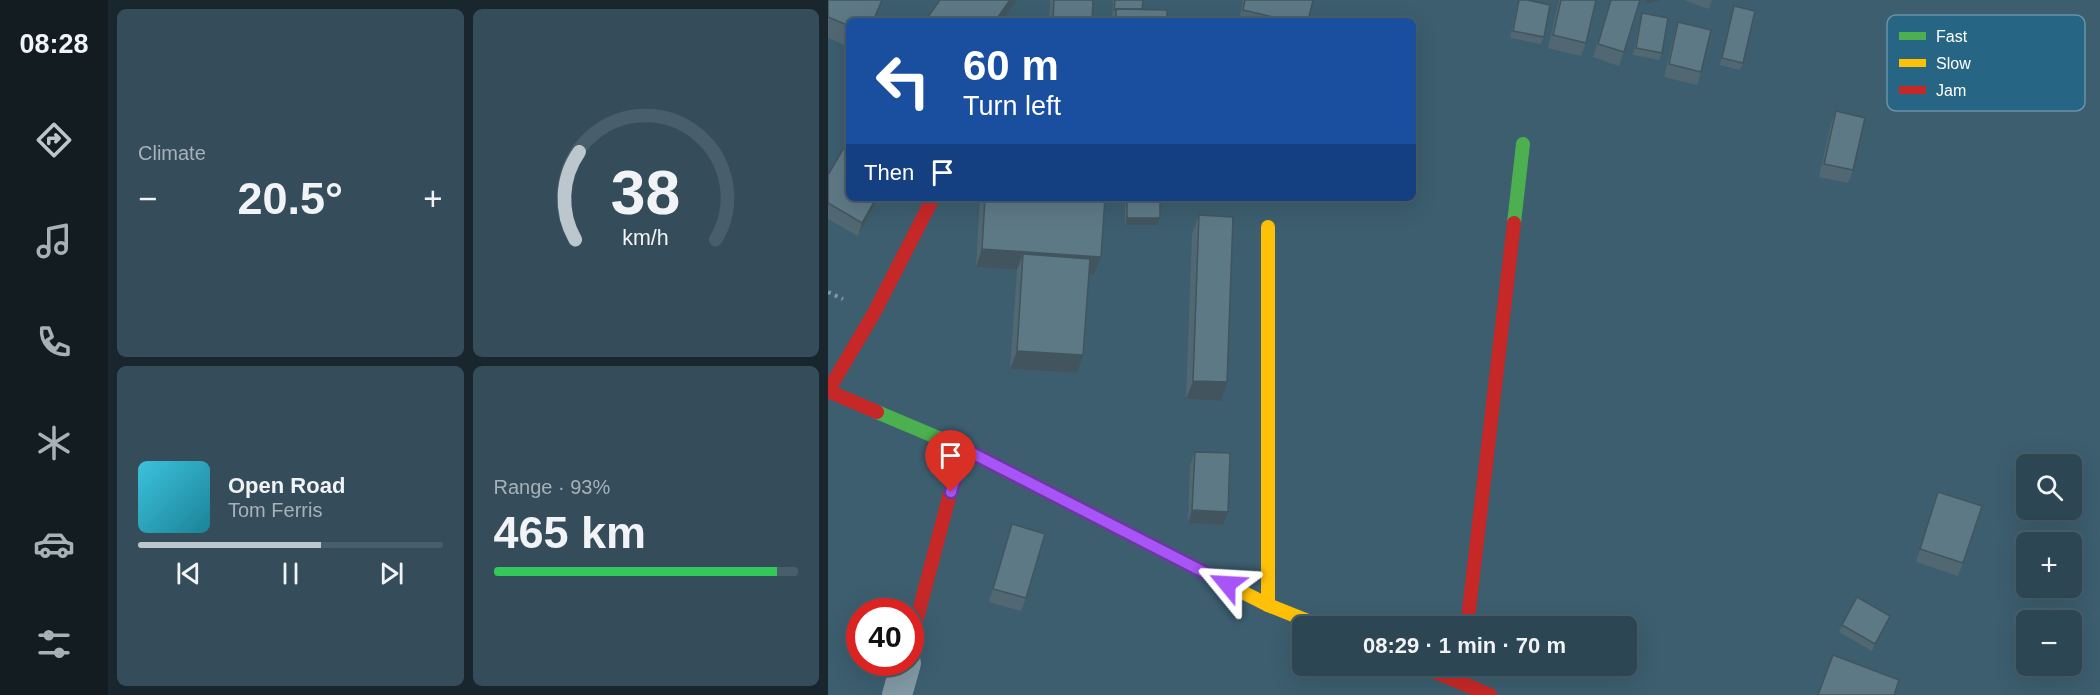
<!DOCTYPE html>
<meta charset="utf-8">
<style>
:root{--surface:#2d4653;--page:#354d5a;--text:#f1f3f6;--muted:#a7b1b8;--line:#485e6a;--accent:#bbc7cd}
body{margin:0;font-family:Arial,sans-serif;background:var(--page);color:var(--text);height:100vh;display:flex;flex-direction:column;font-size:22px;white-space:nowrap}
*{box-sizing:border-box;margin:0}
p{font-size:20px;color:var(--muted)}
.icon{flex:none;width:33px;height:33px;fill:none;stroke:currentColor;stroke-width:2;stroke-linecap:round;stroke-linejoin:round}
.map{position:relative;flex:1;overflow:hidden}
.sheet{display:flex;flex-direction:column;gap:9px;padding:9px;background:#19262e;width:720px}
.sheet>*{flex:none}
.banner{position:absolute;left:18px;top:18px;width:570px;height:183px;border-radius:9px;box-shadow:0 6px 24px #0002,0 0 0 2px var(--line);background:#1a4fa0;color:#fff;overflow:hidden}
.tools{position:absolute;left:1188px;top:454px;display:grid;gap:12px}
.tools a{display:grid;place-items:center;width:66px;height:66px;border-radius:9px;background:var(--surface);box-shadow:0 6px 24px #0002,0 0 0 2px var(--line);font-size:30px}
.speed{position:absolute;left:18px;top:598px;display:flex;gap:12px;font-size:30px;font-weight:700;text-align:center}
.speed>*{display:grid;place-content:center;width:78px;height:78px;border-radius:50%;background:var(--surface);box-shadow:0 6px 24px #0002,0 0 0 2px var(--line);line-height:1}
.speed .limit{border:9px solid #d22;background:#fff;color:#111}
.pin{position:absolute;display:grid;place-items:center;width:51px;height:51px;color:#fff;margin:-62px -26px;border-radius:50% 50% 50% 0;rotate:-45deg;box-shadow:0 0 6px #0007}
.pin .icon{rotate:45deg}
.me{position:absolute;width:66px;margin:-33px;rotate:297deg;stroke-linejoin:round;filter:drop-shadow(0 0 4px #0008)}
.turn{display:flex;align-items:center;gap:21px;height:126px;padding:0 18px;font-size:27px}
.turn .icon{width:78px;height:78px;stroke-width:2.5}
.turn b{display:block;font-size:42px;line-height:51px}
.then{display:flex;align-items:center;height:57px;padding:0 18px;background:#0003;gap:12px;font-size:22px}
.big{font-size:45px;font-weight:600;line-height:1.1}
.sheet .tile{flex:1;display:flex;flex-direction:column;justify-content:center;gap:9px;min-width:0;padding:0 21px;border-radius:9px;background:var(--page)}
.sheet .dial{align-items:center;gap:0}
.dial svg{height:156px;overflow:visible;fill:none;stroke:var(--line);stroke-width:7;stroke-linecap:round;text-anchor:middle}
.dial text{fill:var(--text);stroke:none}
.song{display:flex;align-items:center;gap:18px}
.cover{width:72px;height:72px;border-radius:9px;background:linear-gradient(135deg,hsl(190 70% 55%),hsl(190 70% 35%))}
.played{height:6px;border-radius:3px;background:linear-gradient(90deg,var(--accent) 60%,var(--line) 60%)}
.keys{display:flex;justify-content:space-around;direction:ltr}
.heat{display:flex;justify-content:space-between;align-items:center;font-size:33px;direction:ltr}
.charge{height:9px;border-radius:4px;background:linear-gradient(90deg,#34c759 93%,var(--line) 0)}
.sheet .tiles{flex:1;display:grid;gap:9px;grid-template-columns:repeat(2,1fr)}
.trip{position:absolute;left:464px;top:616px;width:345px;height:60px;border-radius:9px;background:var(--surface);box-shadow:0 6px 24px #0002,0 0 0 2px var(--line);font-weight:600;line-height:60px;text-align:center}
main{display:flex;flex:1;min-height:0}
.menu{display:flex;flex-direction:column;width:108px;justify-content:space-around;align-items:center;background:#121c21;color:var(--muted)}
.menu .icon{width:42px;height:42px}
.menu .active{color:var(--accent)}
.menu b{font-size:27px;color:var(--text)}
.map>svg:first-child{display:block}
</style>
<main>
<nav class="menu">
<b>08:28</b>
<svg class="icon active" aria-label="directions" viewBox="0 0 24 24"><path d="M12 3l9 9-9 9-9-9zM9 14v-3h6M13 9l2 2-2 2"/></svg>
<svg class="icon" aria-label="music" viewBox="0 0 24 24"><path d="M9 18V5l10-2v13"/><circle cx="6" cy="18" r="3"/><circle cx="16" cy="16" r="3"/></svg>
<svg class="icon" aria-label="phone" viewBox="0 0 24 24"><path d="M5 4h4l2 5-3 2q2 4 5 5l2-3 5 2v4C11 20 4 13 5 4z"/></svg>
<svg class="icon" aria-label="climate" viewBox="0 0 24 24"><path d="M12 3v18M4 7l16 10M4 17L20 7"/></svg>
<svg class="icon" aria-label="car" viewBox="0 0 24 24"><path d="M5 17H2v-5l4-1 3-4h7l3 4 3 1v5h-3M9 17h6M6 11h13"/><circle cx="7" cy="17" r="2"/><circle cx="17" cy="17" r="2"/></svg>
<svg class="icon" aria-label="filters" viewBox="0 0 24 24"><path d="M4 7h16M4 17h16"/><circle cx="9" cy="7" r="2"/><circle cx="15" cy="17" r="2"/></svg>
</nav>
<section class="sheet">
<div class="tiles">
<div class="tile"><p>Climate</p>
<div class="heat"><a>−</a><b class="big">20.5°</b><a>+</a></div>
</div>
<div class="tile dial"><svg viewBox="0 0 100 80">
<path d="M14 69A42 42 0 1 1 86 69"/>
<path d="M14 69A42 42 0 0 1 16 24" stroke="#bbc7cd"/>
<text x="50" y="56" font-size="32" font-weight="700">38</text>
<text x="50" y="72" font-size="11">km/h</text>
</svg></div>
<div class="tile">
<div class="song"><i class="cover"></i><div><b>Open Road</b><p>Tom Ferris</p></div></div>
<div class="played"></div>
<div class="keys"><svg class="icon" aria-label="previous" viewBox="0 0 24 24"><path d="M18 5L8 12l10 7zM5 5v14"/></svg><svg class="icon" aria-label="pause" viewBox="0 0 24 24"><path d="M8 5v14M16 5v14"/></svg><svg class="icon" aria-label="next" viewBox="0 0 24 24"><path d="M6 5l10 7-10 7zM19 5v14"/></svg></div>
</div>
<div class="tile"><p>Range · 93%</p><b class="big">465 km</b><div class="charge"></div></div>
</div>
</section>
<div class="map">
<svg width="1272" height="695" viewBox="0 0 1272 695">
<rect width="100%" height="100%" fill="#3c5e6f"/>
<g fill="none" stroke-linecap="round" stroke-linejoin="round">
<polyline stroke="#829aa5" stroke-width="4" stroke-dasharray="3 4.5" stroke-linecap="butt" points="0,292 15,299"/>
<polyline stroke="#829aa5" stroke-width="30" points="69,695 78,663"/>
<g stroke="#4caf50" stroke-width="14">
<polyline points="686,223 695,144"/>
<polyline points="49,412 134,448 383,576"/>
</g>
<g stroke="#ffc107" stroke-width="14">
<polyline points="440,227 440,605"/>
<polyline points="383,576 440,605 495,627"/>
</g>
<g stroke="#c62828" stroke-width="14">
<polyline points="49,412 0,391 46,313 105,198"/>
<polyline points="639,627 686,223"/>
<polyline points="82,645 134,448"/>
<polyline points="593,666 662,695"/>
</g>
</g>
<g fill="#516873">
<polygon points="0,0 55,0 46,21 21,21 21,47 0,38"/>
<polygon points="222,0 265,0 264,21 221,21"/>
<polygon points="285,0 315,0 314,9 339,21 284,21 285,17 284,17"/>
<polygon points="415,0 485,0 480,21 411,21"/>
<polygon points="691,0 716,37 713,44 682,38 689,5"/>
<polygon points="731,0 768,0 758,43 753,56 720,48"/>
<polygon points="783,0 812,0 791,66 765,57"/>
<polygon points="856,0 884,0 881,9"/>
<polygon points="906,6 915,63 912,70 892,65 904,13"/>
<polygon points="814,13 834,53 831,60 805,55 812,20"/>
<polygon points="850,22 873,72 869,85 836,77 846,35"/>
<polygon points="1008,111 1025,170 1020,183 991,177 1003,124"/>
<polygon points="0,175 51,198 30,236 0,219"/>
<polygon points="152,198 277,198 266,275 261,275 249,373 182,369 189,270 148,267"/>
<polygon points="297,198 332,198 329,225 297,225"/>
<polygon points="371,215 393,401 358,399 364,234"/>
<polygon points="367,452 395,525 360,523 362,465"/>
<polygon points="1110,492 1135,563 1130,576 1088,562"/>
<polygon points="184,524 198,598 193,611 161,602"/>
<polygon points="1059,623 1044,651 1011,632 1014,625"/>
</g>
<g fill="#42555e">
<polygon points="54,0 55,0 46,21 45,21"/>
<polygon points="182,0 189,0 174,21 167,21"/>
<polygon points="818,0 833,0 817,4"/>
<polygon points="48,198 51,198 30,236 34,223"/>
<polygon points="299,218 332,218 329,225 297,225"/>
<polygon points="154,249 273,257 266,275 194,270 195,254 189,270 148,267"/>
<polygon points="189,351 255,355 249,373 182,369"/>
<polygon points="365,381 399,382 393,401 358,399"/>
<polygon points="364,510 400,512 395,525 360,523"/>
<polygon points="1062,616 1059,623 1044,651 1047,644"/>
</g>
<g fill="#5e7986" stroke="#42555e" stroke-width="1.5">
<polygon points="0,0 54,0 45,21 21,21 21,26 0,17"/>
<polygon points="112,0 182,0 167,21 97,21"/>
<polygon points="226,0 265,0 264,21 225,21"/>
<polygon points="287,0 315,0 314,9 288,9 288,10 286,10"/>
<polygon points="417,0 485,0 480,21 463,21 415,10"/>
<polygon points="691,0 699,0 722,5 716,37 685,31"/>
<polygon points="733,0 768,0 758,43 725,35"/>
<polygon points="783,0 812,0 796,52 770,44"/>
<polygon points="906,6 927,11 915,63 894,58"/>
<polygon points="288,9 339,10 339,21 288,21"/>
<polygon points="814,13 840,18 834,53 808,48"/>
<polygon points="850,22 883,30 873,72 841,64"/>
<polygon points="1008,111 1037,118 1025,170 996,164"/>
<polygon points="21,139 21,198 48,198 34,223 0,203 0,175"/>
<polygon points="157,198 277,198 273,257 154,249"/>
<rect x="299" y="198" width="33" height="20"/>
<polygon points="371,215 405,217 399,382 365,381"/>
<polygon points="195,254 262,259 255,355 189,351"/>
<polygon points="367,452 402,453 400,512 364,510"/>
<polygon points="1110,492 1154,506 1135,563 1092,549"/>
<polygon points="184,524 217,534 198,598 165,589"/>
<polygon points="1029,597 1062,616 1047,644 1014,625"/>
<polygon points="1005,655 1071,680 1066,695 990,695"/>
</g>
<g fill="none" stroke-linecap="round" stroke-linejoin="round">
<defs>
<polyline id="route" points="123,492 134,448 399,584"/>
</defs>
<use href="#route" stroke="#6d37a1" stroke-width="15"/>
<use href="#route" stroke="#a855f7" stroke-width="10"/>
</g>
<rect x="1059" y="15" width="198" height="96" rx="9" fill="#276584" stroke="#6893a9" stroke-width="1.5"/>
<rect x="1071" y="32" width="27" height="8" fill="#4caf50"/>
<rect x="1071" y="59" width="27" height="8" fill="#ffc107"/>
<rect x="1071" y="86" width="27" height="8" fill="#c62828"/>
<g font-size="16" fill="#fff">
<text x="1108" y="42">Fast</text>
<text x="1108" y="69">Slow</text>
<text x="1108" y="96">Jam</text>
</g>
</svg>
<div class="tools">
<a><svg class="icon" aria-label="search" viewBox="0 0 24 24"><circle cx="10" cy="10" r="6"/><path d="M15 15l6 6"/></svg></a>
<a>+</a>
<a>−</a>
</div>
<div class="speed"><div class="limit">40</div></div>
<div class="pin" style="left:123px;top:492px;background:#d93025"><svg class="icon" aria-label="arrive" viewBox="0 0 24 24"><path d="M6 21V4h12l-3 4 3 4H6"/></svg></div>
<svg class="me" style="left:399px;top:584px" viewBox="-20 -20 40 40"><path d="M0-17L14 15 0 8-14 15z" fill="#a855f7" stroke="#fff" stroke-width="4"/></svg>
<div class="trip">08:29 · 1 min · 70 m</div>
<div class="banner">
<div class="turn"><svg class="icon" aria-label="left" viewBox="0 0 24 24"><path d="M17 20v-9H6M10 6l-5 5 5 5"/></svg><div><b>60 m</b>Turn left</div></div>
<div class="then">Then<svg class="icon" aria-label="arrive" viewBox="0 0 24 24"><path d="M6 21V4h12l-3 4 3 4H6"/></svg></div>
</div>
</div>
</main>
